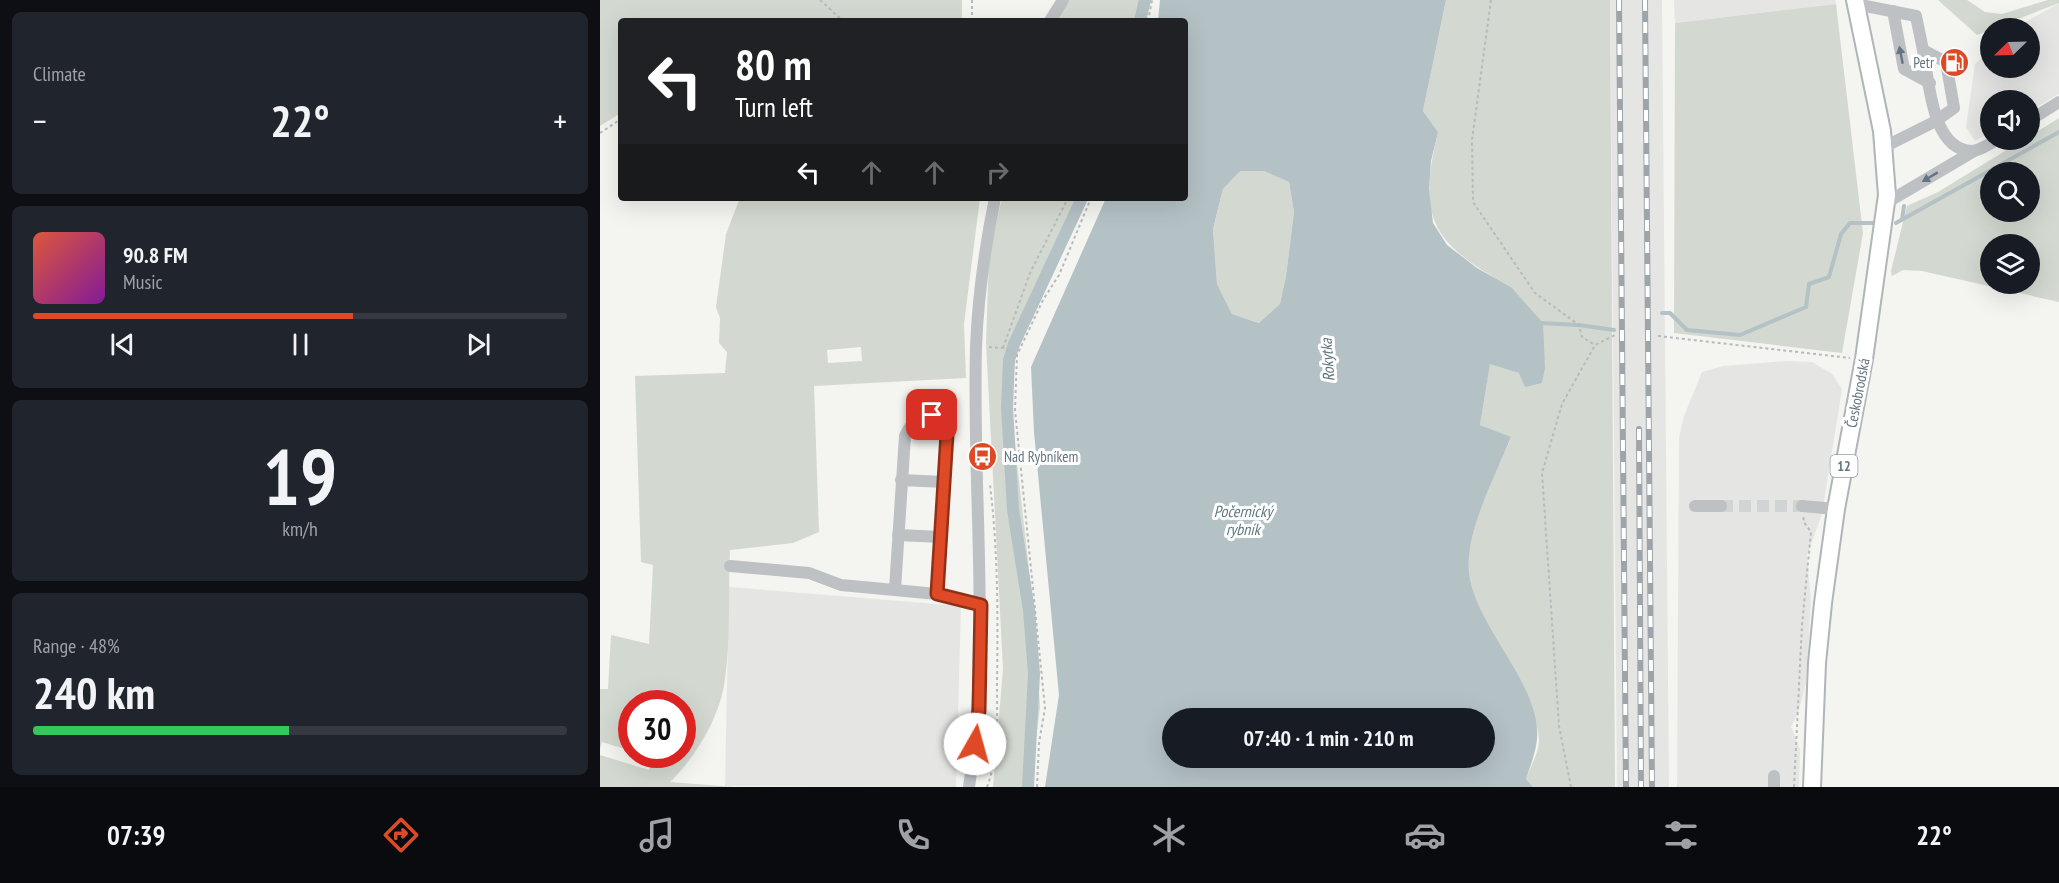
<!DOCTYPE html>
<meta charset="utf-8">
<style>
:root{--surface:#171b24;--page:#20242c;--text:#f1f3f6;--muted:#9ea1a6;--line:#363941;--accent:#df4a26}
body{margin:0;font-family:"PT Sans Narrow",sans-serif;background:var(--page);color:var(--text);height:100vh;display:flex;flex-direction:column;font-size:22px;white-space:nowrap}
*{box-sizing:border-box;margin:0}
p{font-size:20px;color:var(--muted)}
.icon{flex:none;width:33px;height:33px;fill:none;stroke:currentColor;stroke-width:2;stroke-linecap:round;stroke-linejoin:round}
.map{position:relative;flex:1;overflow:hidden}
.drawer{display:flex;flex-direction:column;gap:12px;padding:12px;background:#0d0f14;width:600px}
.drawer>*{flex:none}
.guide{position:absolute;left:18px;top:18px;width:570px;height:183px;border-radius:6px;box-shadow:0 6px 24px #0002;background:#202124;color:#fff;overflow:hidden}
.needle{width:39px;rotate:247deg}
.fabs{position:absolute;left:1380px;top:18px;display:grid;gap:12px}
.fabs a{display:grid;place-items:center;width:60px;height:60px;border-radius:50%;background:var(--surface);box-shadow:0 6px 24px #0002;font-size:30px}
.speed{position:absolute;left:18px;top:690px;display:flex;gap:12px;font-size:30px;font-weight:700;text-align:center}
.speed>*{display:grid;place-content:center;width:78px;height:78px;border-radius:50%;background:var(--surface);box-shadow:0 6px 24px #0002;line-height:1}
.speed .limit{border:9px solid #d22;background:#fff;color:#111}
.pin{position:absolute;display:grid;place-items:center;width:51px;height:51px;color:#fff;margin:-26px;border-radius:12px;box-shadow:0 3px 9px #0006}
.me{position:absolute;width:66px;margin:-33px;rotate:7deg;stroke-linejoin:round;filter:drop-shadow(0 0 4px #0008)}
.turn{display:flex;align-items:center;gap:21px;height:126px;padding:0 18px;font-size:27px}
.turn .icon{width:78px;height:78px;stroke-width:2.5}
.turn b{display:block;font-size:42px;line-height:51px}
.lanes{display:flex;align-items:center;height:57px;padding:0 18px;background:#0003;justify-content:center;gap:30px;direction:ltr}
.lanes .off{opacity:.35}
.big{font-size:45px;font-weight:700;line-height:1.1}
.drawer .card{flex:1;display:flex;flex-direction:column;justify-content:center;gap:9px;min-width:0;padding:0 21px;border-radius:9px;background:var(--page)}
.drawer .dial{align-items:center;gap:0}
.dial b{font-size:78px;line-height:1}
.song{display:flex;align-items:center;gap:18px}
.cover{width:72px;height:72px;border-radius:9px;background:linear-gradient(135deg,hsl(10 70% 55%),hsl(290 70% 35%))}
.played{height:6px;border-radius:3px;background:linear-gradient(90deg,var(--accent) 60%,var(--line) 60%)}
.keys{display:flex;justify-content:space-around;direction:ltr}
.heat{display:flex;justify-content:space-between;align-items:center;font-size:33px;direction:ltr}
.charge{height:9px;border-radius:4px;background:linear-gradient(90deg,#34c759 48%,var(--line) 0)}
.trip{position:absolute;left:562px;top:708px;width:333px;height:60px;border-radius:30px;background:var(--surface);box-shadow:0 6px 24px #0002;font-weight:700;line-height:60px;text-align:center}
.dock{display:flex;height:96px;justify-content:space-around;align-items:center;background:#090b0e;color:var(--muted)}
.dock .icon{width:42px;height:42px}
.dock .selected{color:var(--accent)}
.dock b{font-size:27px;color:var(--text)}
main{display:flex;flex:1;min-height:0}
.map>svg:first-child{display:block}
</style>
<main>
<section class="drawer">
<div class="card"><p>Climate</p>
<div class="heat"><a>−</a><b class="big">22°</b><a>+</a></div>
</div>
<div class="card">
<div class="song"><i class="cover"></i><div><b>90.8 FM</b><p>Music</p></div></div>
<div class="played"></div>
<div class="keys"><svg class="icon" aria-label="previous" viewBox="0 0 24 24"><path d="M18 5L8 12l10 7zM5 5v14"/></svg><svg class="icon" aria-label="pause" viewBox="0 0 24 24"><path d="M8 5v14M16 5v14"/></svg><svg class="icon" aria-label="next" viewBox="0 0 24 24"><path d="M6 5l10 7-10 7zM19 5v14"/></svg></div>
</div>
<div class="card dial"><b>19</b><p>km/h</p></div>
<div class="card"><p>Range · 48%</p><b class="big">240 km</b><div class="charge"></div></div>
</section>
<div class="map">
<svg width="1459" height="787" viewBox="0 0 1459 787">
<rect width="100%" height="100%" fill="#f4f4f0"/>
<g fill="#e5e6e4">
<polygon points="1010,0 1062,0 1069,787 1017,787"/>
<polygon points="1074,0 1235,0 1236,4 1075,23"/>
<polygon points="1459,3 1459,94 1430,111 1430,100 1390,100 1390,133 1375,141 1366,127 1375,64 1390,50 1390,68 1430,68 1430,28 1415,28"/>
<polygon points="1187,361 1212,362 1232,374 1242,389 1222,514 1207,555 1211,601 1206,683 1198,713 1191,727 1200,749 1199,787 1077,787 1079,438 1084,416 1102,372 1123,366"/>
<polygon points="129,587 361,606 356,787 125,786"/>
</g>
<g fill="#d3d9d0" fill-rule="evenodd">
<polygon points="0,0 362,0 362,21 21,21 21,113 0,126"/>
<polygon points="468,0 542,0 534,21 457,21"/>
<path d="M846 0H1010L1015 787H933L926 779C930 768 939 752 939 740 939 732 935 721 932 713 918 664 875 622 869 572 864 532 896 474 911 438L880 425 890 363 919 373 911 287C834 244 816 222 838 132L823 111Z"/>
<polygon points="1338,0 1367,0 1385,12 1402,14 1448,0 1459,0 1459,3 1377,35"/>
<polygon points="1236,4 1263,233 1242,353 1074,333 1075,23"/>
<path d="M1459 118V302L1322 271 1303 270 1292 276 1291 271 1307 206 1338 192 1423 140H1430V136ZM1390 172H1430V212H1390ZM1390 244H1430V284H1390Z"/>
<polygon points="639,171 664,171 689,182 694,212 686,276 680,304 660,323 632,314 617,284 613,229 623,189"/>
<path d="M140 198H380L364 324 366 378 214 386 219 532 193 543 130 550C128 592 131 637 125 679 121 715 96 757 70 782L134 787H0V755L49 770 53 757 44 755 82 754V704H32L31 751 2 742 0 749V689H8L11 635 49 644 53 565 41 562 35 376 125 373 127 352 119 343 120 318 116 307 126 234ZM261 347 262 361 228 363 227 350Z"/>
<polygon points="402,198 479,198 424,322 412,359 411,409 434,614 440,707 430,787 393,787 403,669 386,343 389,254"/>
</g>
<path fill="#b4c1c5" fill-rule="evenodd" d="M560 0H846L823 111 838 132 831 161 829 189 833 223 847 245 877 268 911 287 943 323 945 368 942 383 925 387 919 373 890 364 880 425 911 437C896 475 865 531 869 572 875 628 941 683 937 739 936 752 930 767 926 779L933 787H445L459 695 434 432 431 367 506 198H585V21H558ZM640 171H664L689 182 694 212 686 276 680 304 659 323 632 314 617 284 613 229 623 189ZM573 718H885V758H573Z"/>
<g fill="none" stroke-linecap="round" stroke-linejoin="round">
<g stroke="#b4c1c5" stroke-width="4">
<polyline points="1302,220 1304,206"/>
<polyline points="1296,223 1459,132"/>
<polyline points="1062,313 1070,313 1087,330 1140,335 1206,307 1209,284 1229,277 1241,234 1250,223 1274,223"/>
<polyline points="940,323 979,325 1014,330"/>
</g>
<g stroke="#b4c1c5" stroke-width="12">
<polyline points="540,21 545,0"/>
<polyline points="428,787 434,674 429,610 413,510 407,407 409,360 414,344 482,198"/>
</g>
<polyline stroke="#d0d4d4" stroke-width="12" stroke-dasharray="12 6" stroke-linecap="butt" points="1121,506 1202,506"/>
<defs>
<polyline id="major" points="1212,787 1217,663 1223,603 1236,509 1264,359 1287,195 1282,131 1255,0"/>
</defs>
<use href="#major" stroke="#b0b5b8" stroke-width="20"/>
<g stroke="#b7babc" stroke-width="2" stroke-dasharray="3 3" stroke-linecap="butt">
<polyline points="220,0 243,21"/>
<polyline points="372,0 372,21"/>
<polyline points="891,0 872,140 873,202 935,293 979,325 982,337 995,345"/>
<polyline points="548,21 552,0"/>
<polyline points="0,133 21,119"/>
<polyline points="1058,336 1250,358"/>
<polyline points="389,347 403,348 417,355"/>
<polyline points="403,348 430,273 468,198"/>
<path d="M387 787C399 756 397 716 397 683 398 617 398 550 390 485"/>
<polyline points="437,787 439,743 445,708 415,410 417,355 443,300 459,275 491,198"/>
<polyline points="971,787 959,726 942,473 962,404 995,345 1015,335"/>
<polyline points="1194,787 1202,625 1211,532 1203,521 1204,517"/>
</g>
<g stroke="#bdc1c4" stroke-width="12">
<polyline points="1256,4 1316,16 1323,50 1346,62 1354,108 1336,121 1284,147"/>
<polyline points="1293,11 1304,69 1330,83"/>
<polyline points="450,21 463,0"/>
<path d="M1323 50C1329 79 1331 150 1372 151 1380 151 1390 143 1397 140"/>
<polyline points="1430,120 1459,102"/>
<polyline points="1286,203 1374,151"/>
<polyline points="301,480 345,482"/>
<polyline points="1095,506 1121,506"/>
<polyline points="1202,506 1236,509"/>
<polyline points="298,535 341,537"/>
<polyline points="130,566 209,573 241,585 337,594 381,605"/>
<path d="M295 589 305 436C313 418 324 411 343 420L347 434 337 594"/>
<path d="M369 787C391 641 372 494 376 347 378 296 385 247 395 198"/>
<polyline points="1174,787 1174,776"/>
</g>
<use href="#major" stroke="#fff" stroke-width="16"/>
<defs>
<g id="rail">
<polyline points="1019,0 1026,787"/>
<polyline points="1045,0 1052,787"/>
<polyline points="1039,429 1041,787"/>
</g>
</defs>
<use href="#rail" stroke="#9ea5aa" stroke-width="6"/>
<use href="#rail" stroke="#fff" stroke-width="4" stroke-dasharray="11" stroke-linecap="butt"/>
</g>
<defs><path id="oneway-solid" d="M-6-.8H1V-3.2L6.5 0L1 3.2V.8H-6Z" transform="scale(1.5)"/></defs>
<g fill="#647581">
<use href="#oneway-solid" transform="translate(1301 55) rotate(-101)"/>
<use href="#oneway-solid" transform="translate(1330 177) rotate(149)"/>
</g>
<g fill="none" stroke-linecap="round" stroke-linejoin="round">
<defs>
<polyline id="route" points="332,415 343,420 347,434 337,594 381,605 379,710 375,744"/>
</defs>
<use href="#route" stroke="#913019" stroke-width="15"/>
<use href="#route" stroke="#df4a26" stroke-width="10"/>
</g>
<defs>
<symbol id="fuel-disc" viewBox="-11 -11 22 22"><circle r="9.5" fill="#df4a26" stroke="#fff"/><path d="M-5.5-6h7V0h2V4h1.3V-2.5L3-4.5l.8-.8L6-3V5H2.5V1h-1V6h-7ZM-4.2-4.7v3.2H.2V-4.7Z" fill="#fff"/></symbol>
<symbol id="bus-disc" viewBox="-11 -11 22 22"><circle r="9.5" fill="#df4a26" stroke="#fff"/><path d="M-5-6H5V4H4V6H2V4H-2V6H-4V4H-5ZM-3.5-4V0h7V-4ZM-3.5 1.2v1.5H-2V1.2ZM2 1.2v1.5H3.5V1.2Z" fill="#fff"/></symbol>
</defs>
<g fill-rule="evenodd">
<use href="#fuel-disc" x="1338" y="46" width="33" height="33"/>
<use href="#bus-disc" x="366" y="440" width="33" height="33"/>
</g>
<g text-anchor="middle" stroke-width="6" stroke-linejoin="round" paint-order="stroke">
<rect fill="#fff" stroke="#929ea7" stroke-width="1.5" x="1230.5" y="455" width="27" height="22" rx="4.5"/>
<g font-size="14" font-weight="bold" fill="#647581">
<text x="1244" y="471">12</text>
</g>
<g font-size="15" fill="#647581" stroke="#fff" text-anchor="end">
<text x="1334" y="68">Petr</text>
<text x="404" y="462" text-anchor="start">Nad Rybníkem</text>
</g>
<g font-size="15" fill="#647581" stroke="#fff">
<text transform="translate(1258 393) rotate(-79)" y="5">Českobrodská</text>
</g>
<g font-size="16" font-style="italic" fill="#5f777f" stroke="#fff">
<text transform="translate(727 360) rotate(-94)" y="6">Rokytka</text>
<text x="643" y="517">Počernický<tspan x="643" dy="18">rybník</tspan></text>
</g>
</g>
</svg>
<div class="fabs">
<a><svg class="needle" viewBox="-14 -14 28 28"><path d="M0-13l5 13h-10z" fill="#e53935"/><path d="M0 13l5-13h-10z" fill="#9ea1a6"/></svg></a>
<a><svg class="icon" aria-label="sound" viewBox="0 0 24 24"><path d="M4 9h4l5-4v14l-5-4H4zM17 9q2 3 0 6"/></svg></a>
<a><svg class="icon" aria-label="search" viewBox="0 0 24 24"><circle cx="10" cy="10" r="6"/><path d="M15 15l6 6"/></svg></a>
<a><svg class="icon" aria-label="layers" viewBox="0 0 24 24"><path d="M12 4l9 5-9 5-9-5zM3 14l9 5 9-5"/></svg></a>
</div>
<div class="speed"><div class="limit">30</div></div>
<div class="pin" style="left:332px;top:415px;background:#d93025"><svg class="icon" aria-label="arrive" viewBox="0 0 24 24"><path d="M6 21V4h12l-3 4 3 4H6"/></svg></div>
<svg class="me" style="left:375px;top:744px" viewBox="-20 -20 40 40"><circle r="19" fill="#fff"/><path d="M0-13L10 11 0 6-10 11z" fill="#df4a26"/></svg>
<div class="trip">07:40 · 1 min · 210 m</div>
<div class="guide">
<div class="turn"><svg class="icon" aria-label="left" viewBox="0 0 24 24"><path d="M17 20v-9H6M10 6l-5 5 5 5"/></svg><div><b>80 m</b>Turn left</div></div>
<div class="lanes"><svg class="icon" aria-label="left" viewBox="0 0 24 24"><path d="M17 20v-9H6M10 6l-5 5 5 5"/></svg><svg class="icon off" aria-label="ahead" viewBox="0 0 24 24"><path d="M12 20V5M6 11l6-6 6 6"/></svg><svg class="icon off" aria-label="ahead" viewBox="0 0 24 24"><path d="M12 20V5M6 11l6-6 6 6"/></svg><svg class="icon off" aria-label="right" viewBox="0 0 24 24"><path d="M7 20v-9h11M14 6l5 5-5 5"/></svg></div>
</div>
</div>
</main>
<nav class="dock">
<b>07:39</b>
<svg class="icon selected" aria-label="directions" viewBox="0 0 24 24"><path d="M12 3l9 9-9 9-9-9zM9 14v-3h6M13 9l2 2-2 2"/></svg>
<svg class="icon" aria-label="music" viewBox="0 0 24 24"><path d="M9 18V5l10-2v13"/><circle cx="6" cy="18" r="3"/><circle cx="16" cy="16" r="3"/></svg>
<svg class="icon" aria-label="phone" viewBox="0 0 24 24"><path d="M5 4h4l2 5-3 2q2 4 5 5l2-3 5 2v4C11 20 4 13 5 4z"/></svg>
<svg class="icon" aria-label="climate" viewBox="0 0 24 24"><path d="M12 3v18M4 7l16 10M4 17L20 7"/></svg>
<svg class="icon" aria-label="car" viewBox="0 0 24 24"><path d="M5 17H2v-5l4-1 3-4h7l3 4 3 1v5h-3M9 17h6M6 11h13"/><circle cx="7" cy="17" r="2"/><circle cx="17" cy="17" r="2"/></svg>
<svg class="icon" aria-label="filters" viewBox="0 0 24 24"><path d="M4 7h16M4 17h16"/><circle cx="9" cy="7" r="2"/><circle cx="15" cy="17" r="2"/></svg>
<b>22°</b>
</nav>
